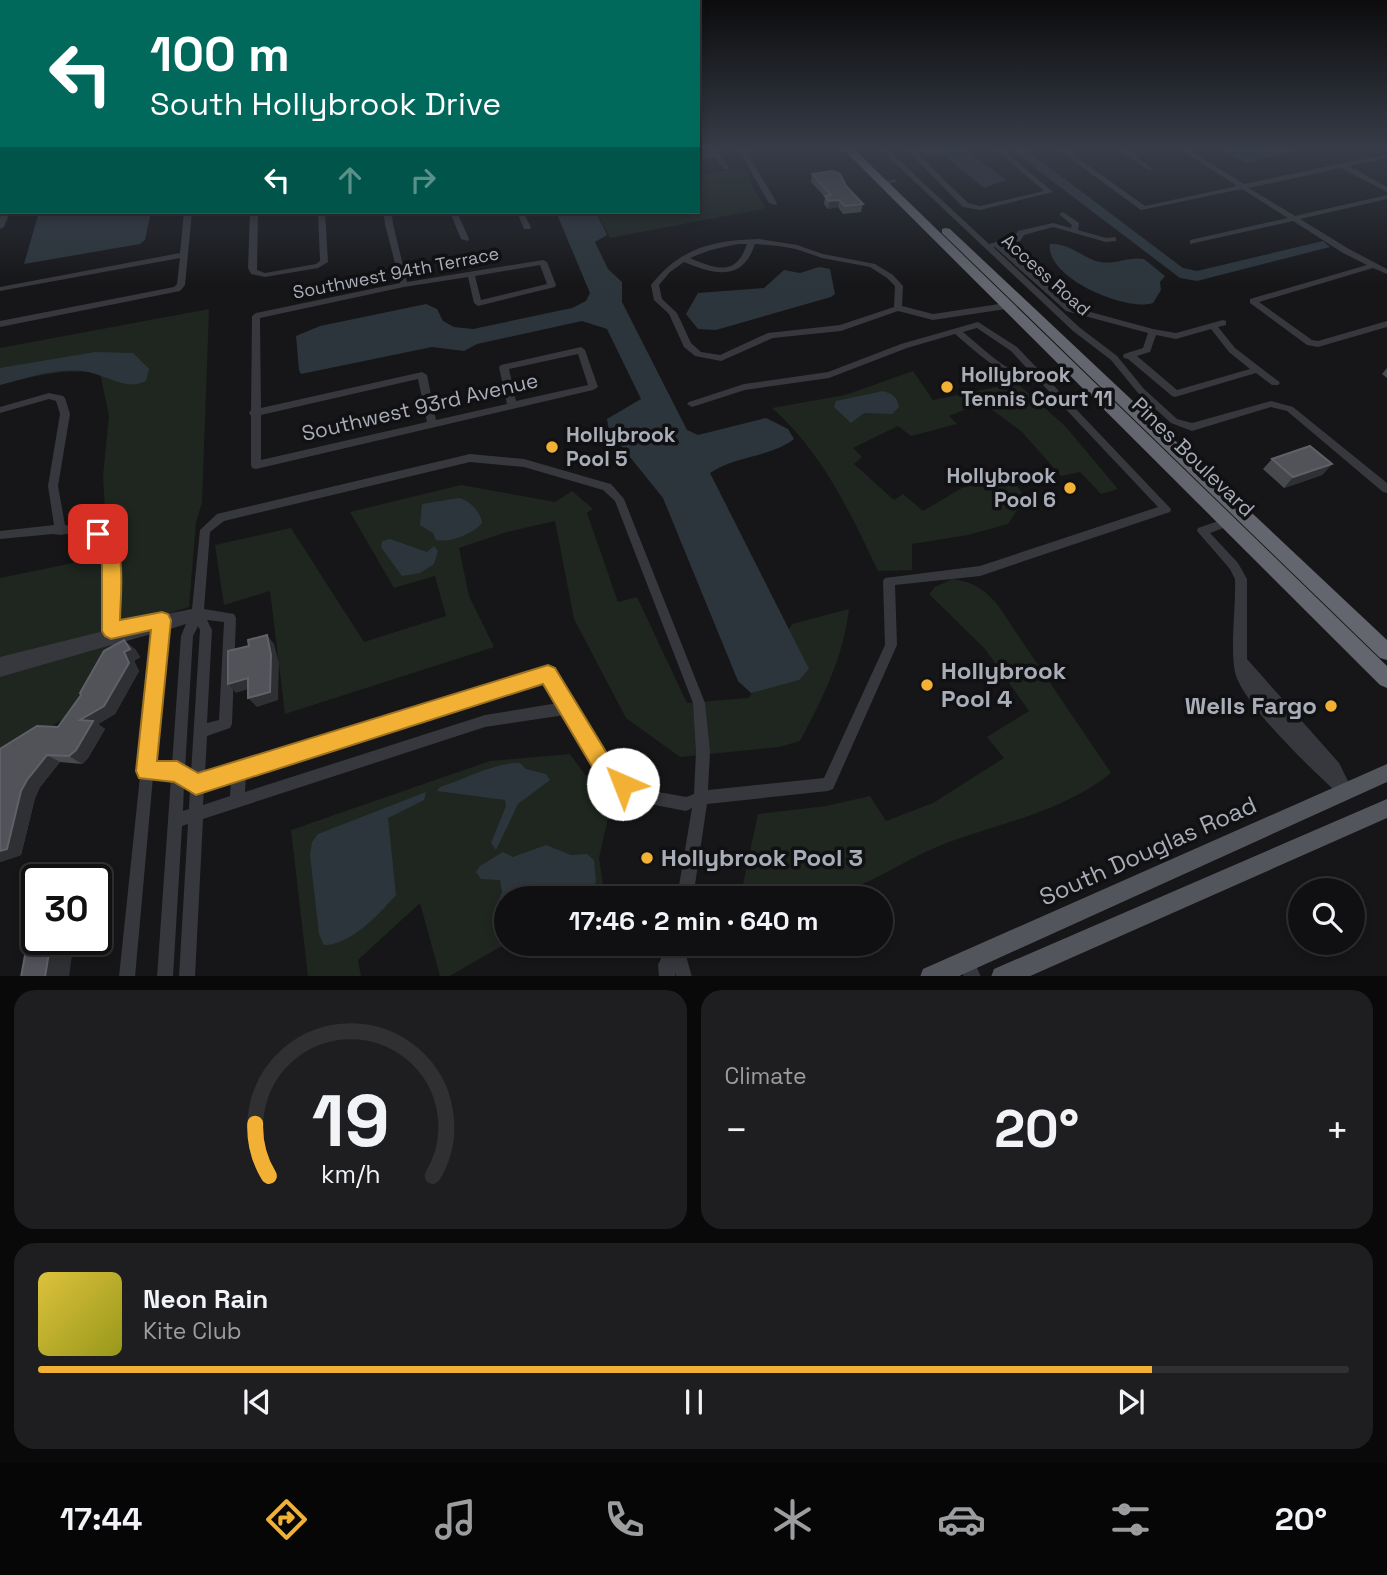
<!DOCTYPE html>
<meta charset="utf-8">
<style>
:root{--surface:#101012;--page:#1e1e20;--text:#f1f3f6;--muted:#9c9d9f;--line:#303032;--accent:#f2b134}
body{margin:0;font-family:"Space Grotesk",sans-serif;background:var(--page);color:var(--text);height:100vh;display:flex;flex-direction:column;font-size:26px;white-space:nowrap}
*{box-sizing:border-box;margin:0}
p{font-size:23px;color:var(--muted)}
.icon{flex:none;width:38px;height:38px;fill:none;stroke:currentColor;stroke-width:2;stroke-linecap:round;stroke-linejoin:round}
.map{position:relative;height:976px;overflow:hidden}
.side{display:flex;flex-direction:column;gap:14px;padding:14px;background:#09090a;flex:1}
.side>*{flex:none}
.top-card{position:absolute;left:0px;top:0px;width:700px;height:214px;box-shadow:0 4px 10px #0003,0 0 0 2px var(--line);background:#00695c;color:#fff;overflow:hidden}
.tools{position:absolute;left:1288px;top:878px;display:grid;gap:14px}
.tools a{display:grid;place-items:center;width:77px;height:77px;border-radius:50%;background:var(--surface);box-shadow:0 4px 10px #0003,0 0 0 2px var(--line);font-size:35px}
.speed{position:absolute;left:21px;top:864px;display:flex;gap:14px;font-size:35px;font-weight:700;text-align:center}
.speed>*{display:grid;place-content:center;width:91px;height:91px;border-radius:50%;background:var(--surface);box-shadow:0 4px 10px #0003,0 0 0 2px var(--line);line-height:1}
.speed .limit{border:4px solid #111;border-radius:10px;background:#fff;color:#111}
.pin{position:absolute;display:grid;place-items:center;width:60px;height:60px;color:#fff;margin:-30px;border-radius:14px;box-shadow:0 4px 10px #0006}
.me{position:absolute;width:77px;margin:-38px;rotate:316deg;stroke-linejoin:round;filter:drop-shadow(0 0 5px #0008)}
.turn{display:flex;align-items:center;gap:24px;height:147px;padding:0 35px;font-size:32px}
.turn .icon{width:91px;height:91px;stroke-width:2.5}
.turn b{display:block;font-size:49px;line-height:60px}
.lanes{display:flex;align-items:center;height:66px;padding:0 35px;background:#0003;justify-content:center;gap:35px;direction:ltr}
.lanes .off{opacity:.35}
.big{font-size:52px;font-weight:800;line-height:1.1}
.side .card{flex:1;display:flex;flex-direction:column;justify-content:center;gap:10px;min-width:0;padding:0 24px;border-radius:21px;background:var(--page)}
.side .dial{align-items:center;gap:0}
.dial svg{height:182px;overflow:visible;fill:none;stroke:var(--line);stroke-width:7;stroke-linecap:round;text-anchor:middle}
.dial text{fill:var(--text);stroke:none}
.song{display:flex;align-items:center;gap:21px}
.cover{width:84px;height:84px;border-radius:10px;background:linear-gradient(135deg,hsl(50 70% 55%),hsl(60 70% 35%))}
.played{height:7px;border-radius:4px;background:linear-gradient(90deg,var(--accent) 85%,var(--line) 85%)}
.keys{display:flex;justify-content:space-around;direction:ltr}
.heat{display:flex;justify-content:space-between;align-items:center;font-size:38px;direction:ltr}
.side .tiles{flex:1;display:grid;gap:14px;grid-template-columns:1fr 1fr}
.card:last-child{grid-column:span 2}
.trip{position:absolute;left:494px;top:886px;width:399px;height:70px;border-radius:35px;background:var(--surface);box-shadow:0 4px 10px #0003,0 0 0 2px var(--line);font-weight:800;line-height:70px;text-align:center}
.menu{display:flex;height:112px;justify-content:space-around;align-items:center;background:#060607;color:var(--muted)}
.menu .icon{width:49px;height:49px}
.menu .selected{color:var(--accent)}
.menu b{font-size:32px;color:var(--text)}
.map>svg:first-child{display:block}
</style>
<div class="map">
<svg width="1387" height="977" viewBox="0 0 1387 977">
<rect width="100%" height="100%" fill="#161618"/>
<g fill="#1e261f">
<polygon points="745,167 755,192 766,208 610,238 596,212 698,212 698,175"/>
<path d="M209 309 202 503 196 522 189 607 125 627 74 713 28 740 0 761V578L73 563 105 509 103 476 109 416 100 373C66 368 33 376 0 385V348Z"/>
<path d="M913 371 933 400 1017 383 1065 426 1118 489 1101 494 1080 472 1061 476 1022 432 983 403 949 416 957 424 911 436 898 426 853 448 862 457 854 464 894 500 903 494 923 511 962 488 1007 474 1026 497 1008 524 968 535 912 544V570L878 571C850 512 822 452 772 408L845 395Z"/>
<path d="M461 485 555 502 572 491 593 509 587 513 618 602 637 597 687 703 749 698 792 624 849 609C843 658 823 698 800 741L779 747 680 757 626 718 574 619 555 521 507 532 459 548 469 596 494 647 285 714 270 591 224 605 215 545 291 528 364 642 446 616 435 576 394 588 350 512Z"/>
<path d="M952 579C973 582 984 589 997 604L1111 773C1064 811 1005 822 949 842 905 858 868 889 821 897 796 902 766 898 740 898L758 814 826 806 870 796 886 821 933 803 1004 758 987 737 1029 711 985 649 929 594 935 587Z"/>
<polygon points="570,754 610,809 599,858 605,898 506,898 507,943 448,977 440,976 420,903 358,960 361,976 308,976 291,830 490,761"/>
</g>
<g fill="#2c353c">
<polygon points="920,149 965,149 1006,180 984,188 944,155 923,156"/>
<polygon points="1010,149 1025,149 1183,268 1197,271 1323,241 1330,247 1197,281 1180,278"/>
<polygon points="1217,149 1305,149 1246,163"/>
<polygon points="39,212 151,212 145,240 140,244 24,264"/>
<path d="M556 212H596L607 235 595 242 608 269 622 282V302L687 430 698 435 766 418 788 429 794 439C769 458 736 455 710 473L809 669 799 680 751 693 738 681 663 498 609 431 607 419 641 399 607 329 582 321 477 344 464 351 432 347 301 374 299 370 296 336 320 326 426 304 437 309 443 321 454 327 473 329 572 308 586 301 590 293Z"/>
<path d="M1050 244C1072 243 1083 259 1100 262 1115 265 1129 256 1144 259L1165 276 1160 282 1161 290 1153 303C1127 312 1045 278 1050 244Z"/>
<polygon points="819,267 830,269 835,294 831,297 716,330 698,329 686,314 698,293 764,288 784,270 800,273"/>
<path d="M95 352 133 353 149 369 146 381C126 392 104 373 82 371 56 368 26 378 0 385V368Z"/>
<path d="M883 391C893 394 897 397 899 407L892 414 864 413 851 423 834 407 836 401Z"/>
<path d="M459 498C469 500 481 512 482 523 473 534 450 543 436 540L433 533 420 525 422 504Z"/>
<polygon points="390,539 427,552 434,546 438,551 434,564 420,573 402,576 381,547 382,541"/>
<path d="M513 763H520L526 769 546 774 550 780 518 804 496 850 491 843 506 806 505 800 437 791 440 787C464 779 488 766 513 763Z"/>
<path d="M426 792 424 800 388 818 396 895C379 914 351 945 324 945L319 934 310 855 312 842 318 834Z"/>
<path d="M546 845 571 855 587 854 594 860 596 882C576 905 533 898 506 898V914H501L497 906 502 892 500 880 481 879 476 872 480 866 503 852 513 857Z"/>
</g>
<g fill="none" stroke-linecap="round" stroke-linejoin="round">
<g fill="#37383d" fill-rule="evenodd">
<polygon points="709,149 716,149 729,168 728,169 724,169 715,157 698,160 698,156 712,154"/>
<polygon points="738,149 745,149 749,156 777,203 776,205 769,203"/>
<path d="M880 149H887L989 244 1014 237 1018 231 1053 223 1071 228 1072 225 1059 214 1063 212 1079 223 1078 230 1106 238 1116 237V241L1106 242 1053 227 1024 235 1020 241 1002 245 1072 307 1153 329 1176 333 1223 320 1226 321V325L1218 327 1235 348 1278 381 1280 383 1278 385H1272L1256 373 1175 397 1172 396 1128 359 1124 358 1123 356 1124 354 1143 348 1148 333 1066 311 995 247H993L1079 327 1117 356 1144 389 1177 419 1192 423 1271 401 1293 407 1387 483V493L1383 492 1287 411 1271 407 1192 431 1171 423 1138 393 1111 360 1073 331ZM1211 329 1229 352 1250 369 1177 390 1137 356 1150 352 1156 335 1176 339Z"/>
<polygon points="906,149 913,149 968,203 980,206 1044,191 995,149 1002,149 1053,192 980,210 963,207"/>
<polygon points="1057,149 1065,149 1145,206 1237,186 1180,149 1188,149 1244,184 1387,154 1387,158 1349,166 1387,187 1387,192 1341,168 1249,188 1295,216 1387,195 1387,199 1300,219 1349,249 1387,269 1387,274 1373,268 1259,302 1312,340 1318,341 1387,321 1387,327 1318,347 1307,345 1250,303 1250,299 1367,265 1343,253 1293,221 1190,244 1190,240 1288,218 1242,189 1141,210"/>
<polygon points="1118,149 1126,149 1153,169 1148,170"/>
<rect x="0" y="156" width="2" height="4"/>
<polygon points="894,179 896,180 896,182 882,185 879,183"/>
<polygon points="2,212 10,212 4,227 0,229 0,218"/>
<polygon points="184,212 192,212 185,285 180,291 0,327 0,321 174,287 177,284 180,258 0,291 0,287 180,253"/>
<polygon points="250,212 258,212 257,270 265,273 316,264 320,261 318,212 325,212 328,262 318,268 265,277 251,274 248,268"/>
<path d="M388 212H396L392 216 393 224 407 282 543 260 547 262 556 285 555 287 478 306 474 303 468 277 404 287 260 318 261 408 422 372 427 375 436 420 507 404 499 367 501 365 581 347 585 350 598 387 593 390 256 469 252 468 251 465V416L249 413 251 410 252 316 256 313 400 283 385 224 384 216ZM540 265 547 284 481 300 475 276ZM578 354 588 385 516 401 509 369ZM418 379 427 422 261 460V415Z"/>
<polygon points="450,212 457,212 469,239 468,241 461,239"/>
<polygon points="517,212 523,212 531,227 530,229 524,229"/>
<path d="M759 239 797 245 823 254 875 264 893 275 903 286 902 306 933 314 1006 303 1010 306 1006 309 933 320 898 311 841 331 773 338 721 361 695 356 684 347 669 314 654 300 651 285C680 248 713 240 759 239ZM739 244H747C736 277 716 269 690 258 706 251 721 247 739 244ZM755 244 779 246 796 249 822 258 870 267 887 278 895 286 894 307 840 325 768 333 720 355 701 352 691 343 677 313 662 299 659 285 670 272 684 262C714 274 742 283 755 244Z"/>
<path d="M978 322 1017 347 1171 509 1170 512 980 576 895 585 897 645 833 789 828 791 707 804 693 898H677L692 808 686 811 639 802 602 777 565 715 485 727 203 819 195 977H179L188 824 182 826 173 977H157L171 778 153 777 135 977H119L155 633 119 643 114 646 111 645 0 677V657L104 631 105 565 99 540 82 535 65 534 61 535 53 534 0 539V531L54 525 48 486 60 414 56 401 49 399 0 413V407L49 393 63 396 65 398 70 414 58 486 65 525 94 529 108 534 110 537 117 565 115 625 118 627 162 615 192 609 200 530 217 514 221 513 470 454 524 459 607 483 611 484 624 499 705 703 710 752 708 790 824 778 885 645 883 581 885 578 980 566 1158 507 1043 385C1006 381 982 357 955 334L907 348 829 378 745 390 692 407 687 404 689 402 744 384 828 372 901 344ZM977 328 1011 351 1036 378C1007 374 985 350 963 332ZM470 462 524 467 603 490 615 501 693 703 696 752 694 794 686 797 642 789 612 767 552 670 548 668 241 763 239 762 205 774 207 736 230 728 232 724 236 618 234 614 204 609 210 532 224 521ZM207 620 224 622 219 720 207 723 212 630ZM186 624 181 636 172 765 155 764 167 630ZM198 626 200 630 191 773 185 769 193 636ZM545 681 558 703 485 715 245 792 246 775ZM231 780 230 796 203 805 204 788ZM184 785 190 788 189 809 183 811Z"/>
<path d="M1227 518 1231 519 1232 522 1231 525 1210 533 1238 563 1247 579V659L1339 763 1353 791 1351 796 1346 798 1341 796C1315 773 1242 704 1235 672 1230 647 1236 606 1235 579L1230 569 1197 531 1198 528Z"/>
<polygon points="668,943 684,943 683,945 692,977 676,977 675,972 675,977 659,977 658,965"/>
<polygon points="966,954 972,956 981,977 964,977 958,962 960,956"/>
</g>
<g fill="#53555c" fill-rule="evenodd">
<polygon points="1387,764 1387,782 957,977 920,977 923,969"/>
<polygon points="1387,799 1387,818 1028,977 991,977 994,969"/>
</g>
<g fill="#63666e" fill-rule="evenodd">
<polygon points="843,149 854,149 1387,666 1387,688 1380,685"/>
<polygon points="946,228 950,229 1387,640 1387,660 1380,658 942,233 942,229"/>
</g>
</g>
<g fill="#47494d">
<polygon points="812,174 846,186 863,204 861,212 843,214 838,207 828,209 824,204 825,197 811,182"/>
<polygon points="1387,368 1387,378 1382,374"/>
<polygon points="1272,459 1332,464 1322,475 1284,488 1263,469"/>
<polygon points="135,649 140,657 134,661 139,671 115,714 98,724 105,729 88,758 82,764 60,762 40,787 35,798 21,855 0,862 0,749 58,727"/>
</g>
<g fill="#2f3033">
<polygon points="839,200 838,207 828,209 829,201"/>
<polygon points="1332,464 1322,475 1284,488 1293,477"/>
<polygon points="267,635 274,644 279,663 278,700 257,707 248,698"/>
<polygon points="124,640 135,649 140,657 134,661 139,671 115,714 98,724 105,729 88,758 82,764 69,756 80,720 124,652"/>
<polygon points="248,678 257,686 236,693 228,684"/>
<polygon points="47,755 60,762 40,787 35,798 21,855 0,862 0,851 21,791 27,780"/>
<polygon points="51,940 74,940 69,977 45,977"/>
</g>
<g fill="#525359" stroke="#5f6168" stroke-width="2">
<polygon points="833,171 840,174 846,186 863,204 845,206 839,200 829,201 825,196 831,195 812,174"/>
<polygon points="1310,446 1332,464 1293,477 1272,459"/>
<polygon points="267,635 271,655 270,692 248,698 248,678 228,684 228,651 249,646 248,640"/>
<polygon points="124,640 130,649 124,652 129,663 104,706 80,720 93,721 76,750 69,756 47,755 27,780 21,791 7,849 0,851 0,749 37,726 58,727 81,695 80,693 104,651"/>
<polygon points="37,925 37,940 51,940 45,977 21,977 30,928"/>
</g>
<linearGradient id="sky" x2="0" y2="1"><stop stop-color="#0c0c0d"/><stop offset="0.52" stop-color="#363c48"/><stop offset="1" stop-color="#363c48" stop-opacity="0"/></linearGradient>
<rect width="1387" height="286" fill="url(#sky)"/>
<path fill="#f2b134" stroke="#9d7322" stroke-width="2" d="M98 527C130 538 120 594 120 620L162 612 168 614 171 620 157 761H177L198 773 548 665 555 668 614 765 630 776 633 784 630 791 623 794 600 780 543 684 196 795 174 782 139 778 136 771 151 630 111 639 105 636 102 631V565L99 545 90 534Z"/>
<g fill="#f2b134" stroke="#111113" stroke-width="2.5">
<circle cx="947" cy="387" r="7"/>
<circle cx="552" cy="447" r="7"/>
<circle cx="1070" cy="488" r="7"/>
<circle cx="927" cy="685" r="7"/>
<circle cx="1331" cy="706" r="7"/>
<circle cx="647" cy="858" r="7"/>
</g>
<g text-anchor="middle" stroke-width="7" stroke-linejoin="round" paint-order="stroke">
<g font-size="18" fill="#a8adb8" stroke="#111113">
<text transform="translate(396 273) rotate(-11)" y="6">Southwest 94th Terrace</text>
<text transform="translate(1046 275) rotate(42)" y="6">Access Road</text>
</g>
<g font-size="21" font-weight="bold" fill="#a8adb8" stroke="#111113" text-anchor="start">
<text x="961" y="382">Hollybrook<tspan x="961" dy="24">Tennis Court 11</tspan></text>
<text x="566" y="442">Hollybrook<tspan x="566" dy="24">Pool 5</tspan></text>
<text x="1056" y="483" text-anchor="end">Hollybrook<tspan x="1056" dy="24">Pool 6</tspan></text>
</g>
<g font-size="21" fill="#a8adb8" stroke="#111113">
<text transform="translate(420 407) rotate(-13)" y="7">Southwest 93rd Avenue</text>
<text transform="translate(1193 457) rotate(44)" y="7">Pines Boulevard</text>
</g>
<g font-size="24" font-weight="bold" fill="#a8adb8" stroke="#111113" text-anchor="start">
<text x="941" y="679">Hollybrook<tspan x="941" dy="28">Pool 4</tspan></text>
<text x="1317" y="714" text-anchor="end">Wells Fargo</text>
<text x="661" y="866">Hollybrook Pool 3</text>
</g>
<g font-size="24" fill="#a8adb8" stroke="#111113">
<text transform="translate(1148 851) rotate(-24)" y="8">South Douglas Road</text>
</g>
</g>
</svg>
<div class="tools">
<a><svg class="icon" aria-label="search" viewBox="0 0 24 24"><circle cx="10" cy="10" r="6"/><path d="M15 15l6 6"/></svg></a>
</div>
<div class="speed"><div class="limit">30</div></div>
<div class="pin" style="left:98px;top:534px;background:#d93025"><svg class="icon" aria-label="arrive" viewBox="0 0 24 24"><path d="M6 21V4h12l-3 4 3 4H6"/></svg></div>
<svg class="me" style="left:623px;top:784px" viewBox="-20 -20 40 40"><circle r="19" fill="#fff"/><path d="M0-13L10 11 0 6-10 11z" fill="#f2b134"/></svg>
<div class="trip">17:46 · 2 min · 640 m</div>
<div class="top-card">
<div class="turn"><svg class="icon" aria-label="left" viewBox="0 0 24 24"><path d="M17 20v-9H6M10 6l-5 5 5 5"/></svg><div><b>100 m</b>South Hollybrook Drive</div></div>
<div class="lanes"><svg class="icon" aria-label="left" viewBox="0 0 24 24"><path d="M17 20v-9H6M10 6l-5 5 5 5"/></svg><svg class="icon off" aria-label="ahead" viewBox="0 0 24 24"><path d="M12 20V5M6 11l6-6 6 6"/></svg><svg class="icon off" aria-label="right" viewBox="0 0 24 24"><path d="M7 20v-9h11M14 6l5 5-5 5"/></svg></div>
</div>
</div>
<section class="side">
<div class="tiles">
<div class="card dial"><svg viewBox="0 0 100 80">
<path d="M14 69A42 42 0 1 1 86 69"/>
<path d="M14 69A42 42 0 0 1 8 46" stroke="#f2b134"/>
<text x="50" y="56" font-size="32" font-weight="700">19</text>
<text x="50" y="72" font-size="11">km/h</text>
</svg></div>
<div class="card"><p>Climate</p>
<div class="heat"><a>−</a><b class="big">20°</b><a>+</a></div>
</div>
<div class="card">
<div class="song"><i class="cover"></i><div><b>Neon Rain</b><p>Kite Club</p></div></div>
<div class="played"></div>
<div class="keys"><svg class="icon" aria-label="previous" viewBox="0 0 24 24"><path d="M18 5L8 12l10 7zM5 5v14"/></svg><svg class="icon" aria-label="pause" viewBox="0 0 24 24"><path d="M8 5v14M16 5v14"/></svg><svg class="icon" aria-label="next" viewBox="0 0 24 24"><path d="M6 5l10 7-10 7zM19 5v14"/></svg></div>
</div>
</div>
</section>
<nav class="menu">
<b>17:44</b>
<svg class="icon selected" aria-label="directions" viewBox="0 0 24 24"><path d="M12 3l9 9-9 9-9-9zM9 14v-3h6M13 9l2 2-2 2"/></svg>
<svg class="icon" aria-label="music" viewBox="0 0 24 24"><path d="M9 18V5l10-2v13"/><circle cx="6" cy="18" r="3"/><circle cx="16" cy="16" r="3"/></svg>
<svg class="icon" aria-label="phone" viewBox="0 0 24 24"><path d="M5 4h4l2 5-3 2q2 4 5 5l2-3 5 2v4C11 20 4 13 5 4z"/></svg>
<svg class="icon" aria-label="climate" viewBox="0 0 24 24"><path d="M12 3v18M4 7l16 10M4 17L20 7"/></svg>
<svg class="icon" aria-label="car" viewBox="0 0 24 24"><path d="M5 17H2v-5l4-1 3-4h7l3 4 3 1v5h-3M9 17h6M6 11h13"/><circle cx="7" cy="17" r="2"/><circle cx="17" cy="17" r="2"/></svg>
<svg class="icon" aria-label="filters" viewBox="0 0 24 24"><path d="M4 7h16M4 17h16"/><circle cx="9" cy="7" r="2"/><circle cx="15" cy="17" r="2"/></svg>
<b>20°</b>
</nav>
